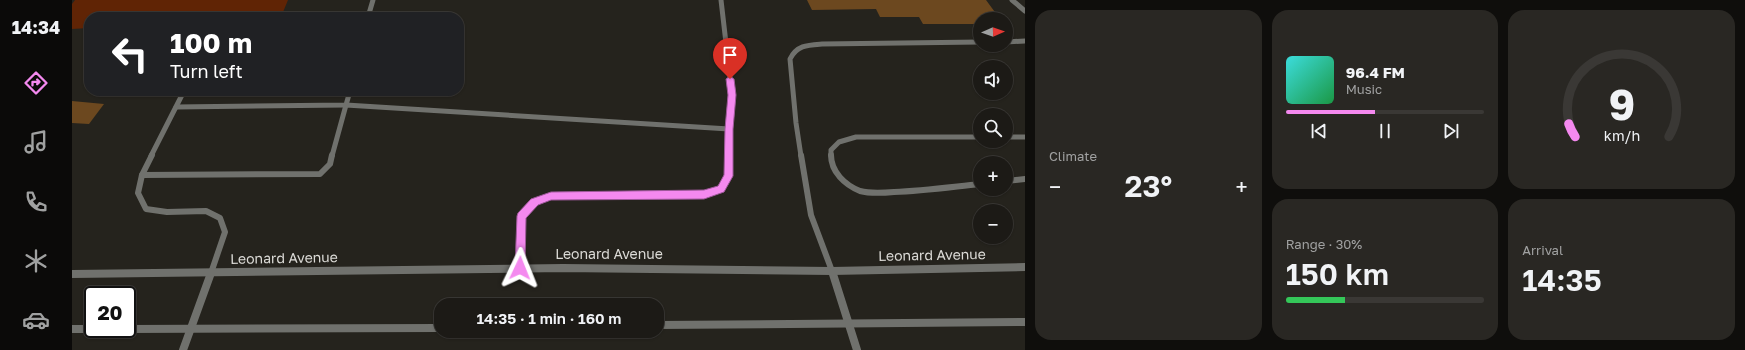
<!DOCTYPE html>
<meta charset="utf-8">
<style>
:root{--surface:#1c1a16;--page:#292723;--text:#f1f3f6;--muted:#a0a1a1;--line:#3a3835;--accent:#f489ef}
body{margin:0;font-family:"Golos Text",sans-serif;background:var(--page);color:var(--text);height:100vh;display:flex;flex-direction:column;font-size:15px;white-space:nowrap}
*{box-sizing:border-box;margin:0}
p{font-size:13px;color:var(--muted)}
.icon{flex:none;width:22px;height:22px;fill:none;stroke:currentColor;stroke-width:2;stroke-linecap:round;stroke-linejoin:round}
.map{position:relative;flex:1;overflow:hidden}
.side{display:flex;flex-direction:column;gap:10px;padding:10px;background:#0f0e0c;width:720px}
.side>*{flex:none}
.hud{position:absolute;left:12px;top:12px;width:380px;height:84px;border-radius:16px;box-shadow:0 1px 3px #0004,0 0 0 1px var(--line);background:#202124;color:#fff;overflow:hidden}
.needle{width:26px;rotate:88deg}
.buttons{position:absolute;left:901px;top:12px;display:grid;gap:8px}
.buttons a{display:grid;place-items:center;width:40px;height:40px;border-radius:50%;background:var(--surface);box-shadow:0 1px 3px #0004,0 0 0 1px var(--line);font-size:20px}
.speed{position:absolute;left:12px;top:286px;display:flex;gap:8px;font-size:20px;font-weight:700;text-align:center}
.speed>*{display:grid;place-content:center;width:52px;height:52px;border-radius:50%;background:var(--surface);box-shadow:0 1px 3px #0004,0 0 0 1px var(--line);line-height:1}
.speed .limit{border:2px solid #111;border-radius:6px;background:#fff;color:#111}
.pin{position:absolute;display:grid;place-items:center;width:34px;height:34px;color:#fff;margin:-41px -17px;border-radius:50% 50% 50% 0;rotate:-45deg;box-shadow:0 0 4px #0007}
.pin .icon{rotate:45deg}
.me{position:absolute;width:44px;margin:-22px;rotate:2deg;stroke-linejoin:round;filter:drop-shadow(0 0 3px #0008)}
.turn{display:flex;align-items:center;gap:14px;height:84px;padding:0 20px;font-size:18px}
.turn .icon{width:52px;height:52px;stroke-width:2.5}
.turn b{display:block;font-size:28px;line-height:34px}
.big{font-size:30px;font-weight:600;line-height:1.1}
.side .widget{flex:1;display:flex;flex-direction:column;justify-content:center;gap:6px;min-width:0;padding:0 14px;border-radius:16px;background:var(--page)}
.side .dial{align-items:center;gap:0}
.dial svg{height:104px;overflow:visible;fill:none;stroke:var(--line);stroke-width:7;stroke-linecap:round;text-anchor:middle}
.dial text{fill:var(--text);stroke:none}
.song{display:flex;align-items:center;gap:12px}
.cover{width:48px;height:48px;border-radius:6px;background:linear-gradient(135deg,hsl(180 70% 55%),hsl(140 70% 35%))}
.played{height:4px;border-radius:2px;background:linear-gradient(90deg,var(--accent) 45%,var(--line) 45%)}
.keys{display:flex;justify-content:space-around;direction:ltr}
.heat{display:flex;justify-content:space-between;align-items:center;font-size:22px;direction:ltr}
.charge{height:6px;border-radius:3px;background:linear-gradient(90deg,#34c759 30%,var(--line) 0)}
.side .tiles{flex:1;display:grid;gap:10px;grid-template-columns:repeat(3,1fr)}
.widget:first-child{grid-row:span 2}
.trip{position:absolute;left:362px;top:298px;width:230px;height:40px;border-radius:16px;background:var(--surface);box-shadow:0 1px 3px #0004,0 0 0 1px var(--line);font-weight:600;line-height:40px;text-align:center}
main{display:flex;flex:1;min-height:0}
.tab-bar{display:flex;flex-direction:column;width:72px;justify-content:space-around;align-items:center;background:#0b0a09;color:var(--muted)}
.tab-bar .icon{width:28px;height:28px}
.tab-bar .selected{color:var(--accent)}
.tab-bar b{font-size:18px;color:var(--text)}
.map>svg:first-child{display:block}
</style>
<main>
<nav class="tab-bar">
<b>14:34</b>
<svg class="icon selected" aria-label="directions" viewBox="0 0 24 24"><path d="M12 3l9 9-9 9-9-9zM9 14v-3h6M13 9l2 2-2 2"/></svg>
<svg class="icon" aria-label="music" viewBox="0 0 24 24"><path d="M9 18V5l10-2v13"/><circle cx="6" cy="18" r="3"/><circle cx="16" cy="16" r="3"/></svg>
<svg class="icon" aria-label="phone" viewBox="0 0 24 24"><path d="M5 4h4l2 5-3 2q2 4 5 5l2-3 5 2v4C11 20 4 13 5 4z"/></svg>
<svg class="icon" aria-label="climate" viewBox="0 0 24 24"><path d="M12 3v18M4 7l16 10M4 17L20 7"/></svg>
<svg class="icon" aria-label="car" viewBox="0 0 24 24"><path d="M5 17H2v-5l4-1 3-4h7l3 4 3 1v5h-3M9 17h6M6 11h13"/><circle cx="7" cy="17" r="2"/><circle cx="17" cy="17" r="2"/></svg>
</nav>
<div class="map">
<svg width="953" height="350" viewBox="0 0 953 350">
<rect width="100%" height="100%" fill="#25231d"/>
<polygon fill="#602405" points="3,0 216,0 209,17 17,17 17,28 0,29 0,4"/>
<g fill="#6c481f">
<polygon points="735,0 914,0 928,19 908,19 908,24 851,24 847,17 808,17 804,9 740,10"/>
<polygon points="0,101 32,104 17,124 0,123"/>
</g>
<g fill="none" stroke-linecap="round" stroke-linejoin="round">
<g stroke="#70716d" stroke-width="5">
<polyline points="940,0 953,11"/>
<polyline points="296,17 301,0"/>
<polyline points="934,42 953,41"/>
<polyline points="104,107 274,105 278,91"/>
<polyline points="657,129 657,156"/>
<polyline points="934,137 953,137"/>
<polyline points="79,156 112,91"/>
<polyline points="260,156 274,105 657,129 660,95 649,0"/>
<path d="M729 156 724 123 718 59C725 45 736 45 750 44L908 42"/>
<polyline points="759,156 759,150 767,142 784,137 908,137"/>
</g>
<g stroke="#70716d" stroke-width="6">
<polyline points="729,155 739,215 760,271"/>
<path d="M759 155C759 172 773 185 788 191 799 194 811 193 822 192 851 191 879 187 908 184"/>
<polyline points="70,175 80,155"/>
<polyline points="934,181 953,179"/>
<polyline points="448,269 449,216 462,202 479,196 632,194 649,189 657,176 657,155"/>
<polyline points="139,273 153,232 148,218 134,211 95,212 74,209 66,193 70,175 248,174 258,164 260,155"/>
</g>
<g stroke="#70716d" stroke-width="8">
<polyline points="760,271 785,350"/>
<polyline points="111,350 139,273"/>
</g>
<g stroke="#70716d" stroke-width="8">
<polyline points="0,274 491,268 760,271 953,267"/>
<polyline points="585,325 953,322"/>
<polyline points="0,329 21,329"/>
<polyline points="55,329 369,328"/>
</g>
</g>
<polygon fill="#f489ef" stroke="#9f599b" points="658,76 662,79 664,95 661,129 661,176 652,192 632,199 479,200 466,205 454,218 453,268 452,272 448,273 444,272 443,268 445,216 446,213 459,199 479,192 632,190 646,186 652,175 653,129 656,95 654,79"/>
<g text-anchor="middle" stroke-width="3" stroke-linejoin="round" paint-order="stroke">
<g font-size="14" fill="#dcdbd7" stroke="#25231d">
<text x="537" y="259">Leonard Avenue</text>
<text transform="translate(860 255) rotate(-1)" y="5">Leonard Avenue</text>
<text transform="translate(212 258) rotate(-1)" y="5">Leonard Avenue</text>
</g>
</g>
</svg>
<div class="buttons">
<a><svg class="needle" viewBox="-14 -14 28 28"><path d="M0-13l5 13h-10z" fill="#e53935"/><path d="M0 13l5-13h-10z" fill="#a0a1a1"/></svg></a>
<a><svg class="icon" aria-label="sound" viewBox="0 0 24 24"><path d="M4 9h4l5-4v14l-5-4H4zM17 9q2 3 0 6"/></svg></a>
<a><svg class="icon" aria-label="search" viewBox="0 0 24 24"><circle cx="10" cy="10" r="6"/><path d="M15 15l6 6"/></svg></a>
<a>+</a>
<a>−</a>
</div>
<div class="speed"><div class="limit">20</div></div>
<div class="pin" style="left:658px;top:79px;background:#d93025"><svg class="icon" aria-label="arrive" viewBox="0 0 24 24"><path d="M6 21V4h12l-3 4 3 4H6"/></svg></div>
<svg class="me" style="left:448px;top:268px" viewBox="-20 -20 40 40"><path d="M0-17L14 15 0 8-14 15z" fill="#f489ef" stroke="#fff" stroke-width="4"/></svg>
<div class="trip">14:35 · 1 min · 160 m</div>
<div class="hud">
<div class="turn"><svg class="icon" aria-label="left" viewBox="0 0 24 24"><path d="M17 20v-9H6M10 6l-5 5 5 5"/></svg><div><b>100 m</b>Turn left</div></div>
</div>
</div>
<section class="side">
<div class="tiles">
<div class="widget"><p>Climate</p>
<div class="heat"><a>−</a><b class="big">23°</b><a>+</a></div>
</div>
<div class="widget">
<div class="song"><i class="cover"></i><div><b>96.4 FM</b><p>Music</p></div></div>
<div class="played"></div>
<div class="keys"><svg class="icon" aria-label="previous" viewBox="0 0 24 24"><path d="M18 5L8 12l10 7zM5 5v14"/></svg><svg class="icon" aria-label="pause" viewBox="0 0 24 24"><path d="M8 5v14M16 5v14"/></svg><svg class="icon" aria-label="next" viewBox="0 0 24 24"><path d="M6 5l10 7-10 7zM19 5v14"/></svg></div>
</div>
<div class="widget dial"><svg viewBox="0 0 100 80">
<path d="M14 69A42 42 0 1 1 86 69"/>
<path d="M14 69A42 42 0 0 1 9 59" stroke="#f489ef"/>
<text x="50" y="56" font-size="32" font-weight="700">9</text>
<text x="50" y="72" font-size="11">km/h</text>
</svg></div>
<div class="widget"><p>Range · 30%</p><b class="big">150 km</b><div class="charge"></div></div>
<div class="widget"><p>Arrival</p><b class="big">14:35</b></div>
</div>
</section>
</main>
